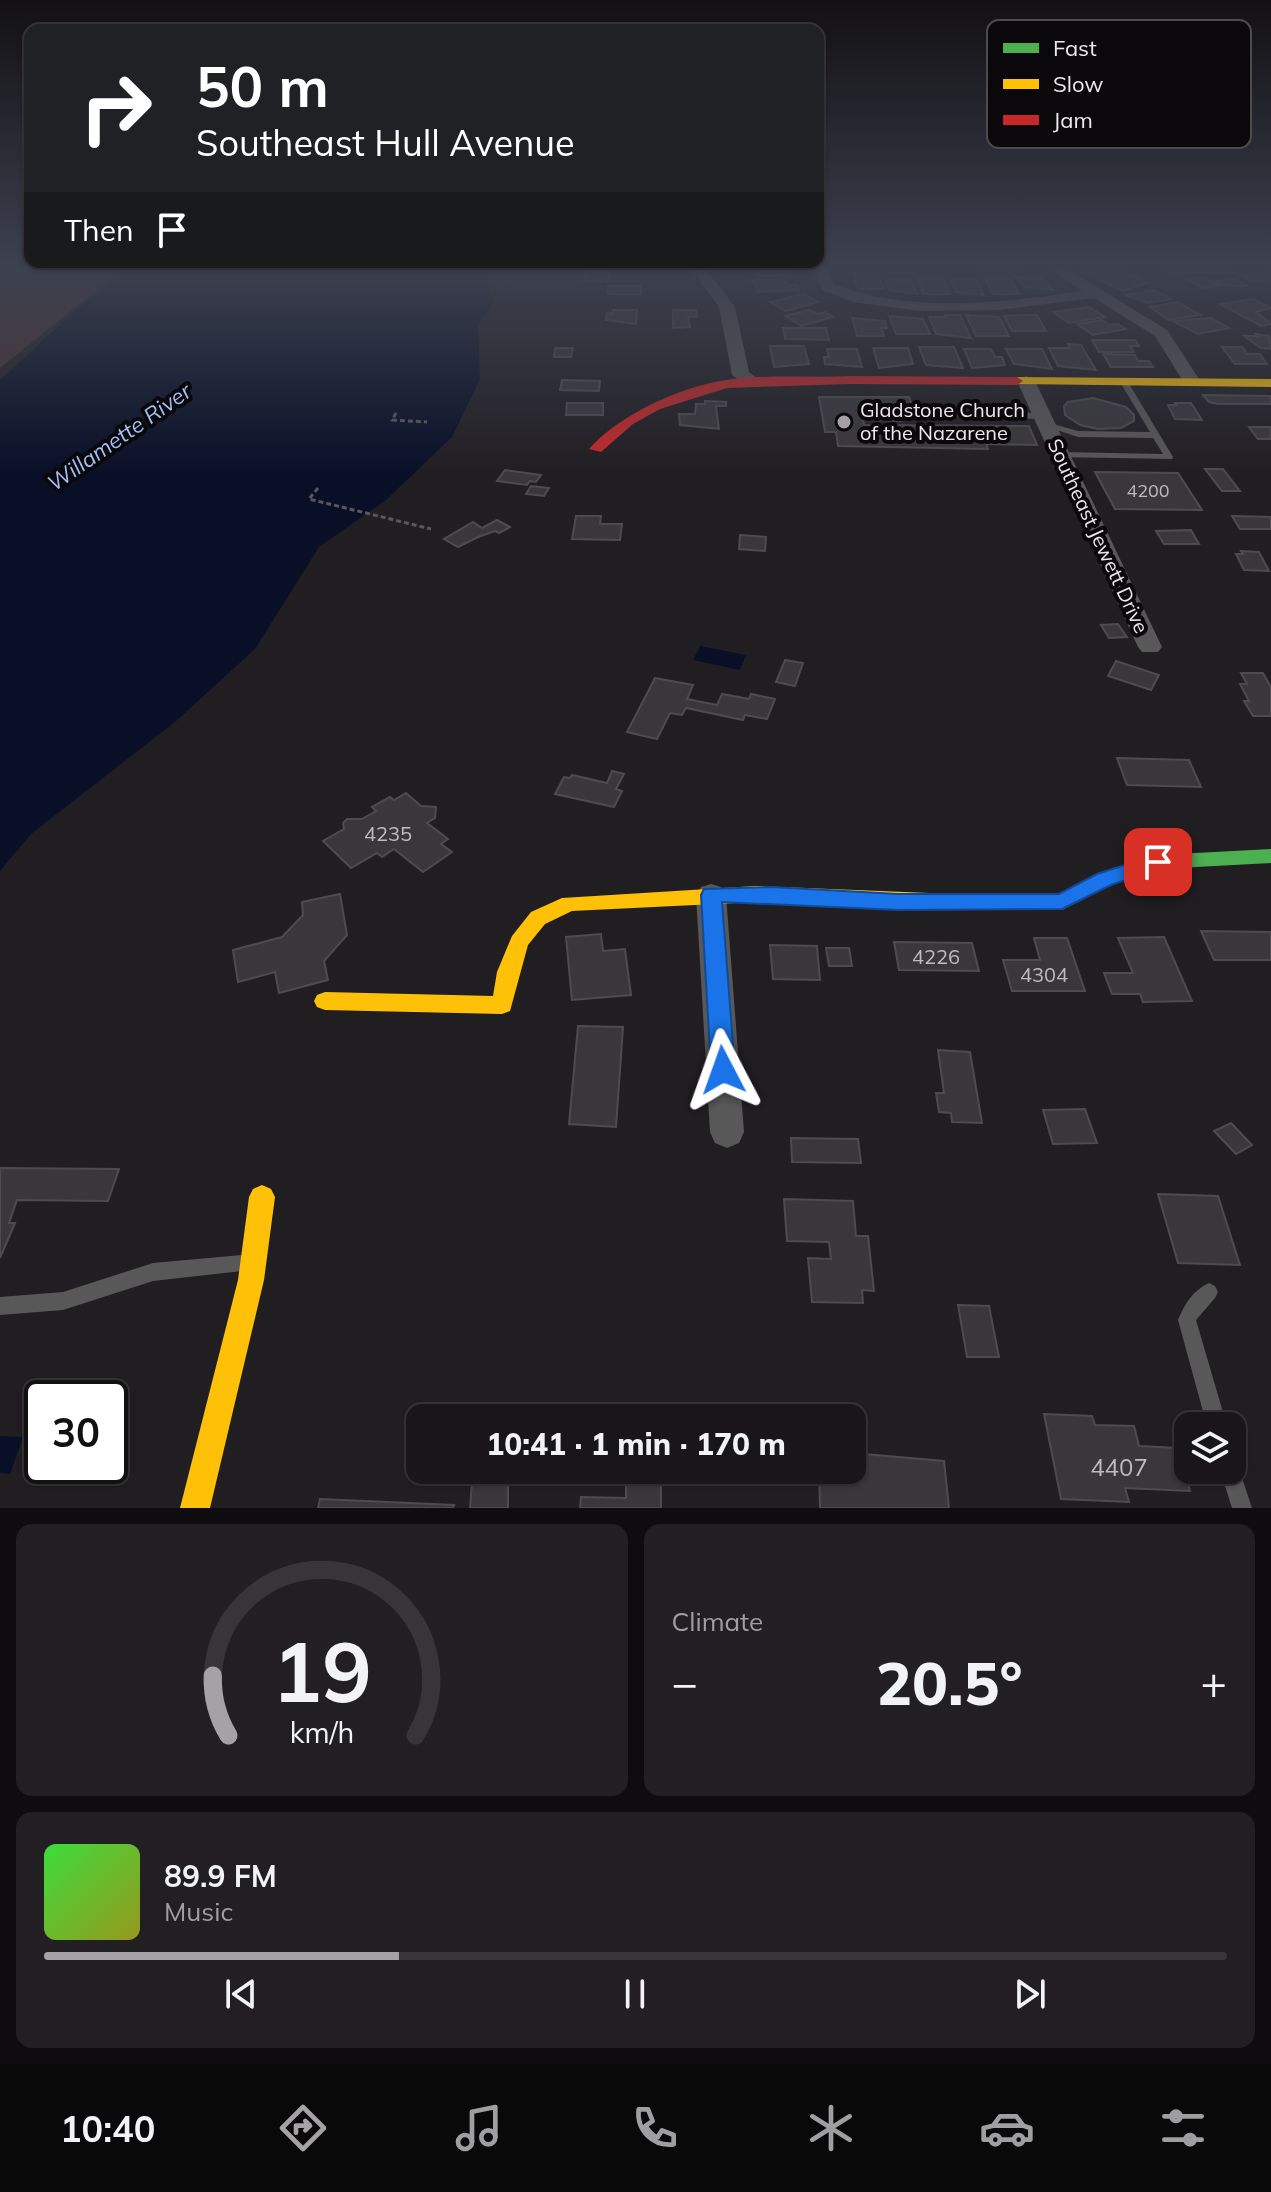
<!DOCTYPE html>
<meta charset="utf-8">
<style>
:root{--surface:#19161a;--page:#221f23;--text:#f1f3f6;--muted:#9f9fa2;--line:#373539;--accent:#a5a1a5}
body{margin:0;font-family:Mulish,sans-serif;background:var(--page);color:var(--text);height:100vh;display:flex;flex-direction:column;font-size:30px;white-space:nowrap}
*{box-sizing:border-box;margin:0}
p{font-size:26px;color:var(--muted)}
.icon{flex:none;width:44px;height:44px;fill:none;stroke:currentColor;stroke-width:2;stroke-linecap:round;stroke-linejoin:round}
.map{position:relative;height:1508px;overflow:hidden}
.side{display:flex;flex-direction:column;gap:16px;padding:16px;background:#0e0c0e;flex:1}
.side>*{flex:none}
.guide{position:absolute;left:24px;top:24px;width:800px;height:244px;border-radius:16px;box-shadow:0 2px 6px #0004,0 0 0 2px var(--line);background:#202124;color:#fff;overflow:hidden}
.tools{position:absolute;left:1174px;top:1412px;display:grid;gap:16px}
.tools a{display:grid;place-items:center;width:72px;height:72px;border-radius:16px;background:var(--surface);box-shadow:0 2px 6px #0004,0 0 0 2px var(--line);font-size:40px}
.speed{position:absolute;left:24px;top:1380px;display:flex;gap:16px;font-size:40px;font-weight:700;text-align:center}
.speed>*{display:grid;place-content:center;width:104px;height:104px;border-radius:50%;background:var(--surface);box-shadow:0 2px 6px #0004,0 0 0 2px var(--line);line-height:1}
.speed .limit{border:4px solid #111;border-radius:12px;background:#fff;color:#111}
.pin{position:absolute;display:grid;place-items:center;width:68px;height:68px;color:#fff;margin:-34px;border-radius:16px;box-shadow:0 4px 12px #0006}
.me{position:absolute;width:88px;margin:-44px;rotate:356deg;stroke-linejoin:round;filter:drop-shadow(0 0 6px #0008)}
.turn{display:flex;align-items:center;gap:28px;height:168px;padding:0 40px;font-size:36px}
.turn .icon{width:104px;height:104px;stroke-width:2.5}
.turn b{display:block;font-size:56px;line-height:68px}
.then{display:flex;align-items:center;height:76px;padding:0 40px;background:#0003;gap:16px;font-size:30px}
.big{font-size:60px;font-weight:800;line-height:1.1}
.side .card{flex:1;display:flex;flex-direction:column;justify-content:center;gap:12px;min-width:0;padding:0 28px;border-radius:16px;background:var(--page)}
.side .dial{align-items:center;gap:0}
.dial svg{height:208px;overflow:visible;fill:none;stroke:var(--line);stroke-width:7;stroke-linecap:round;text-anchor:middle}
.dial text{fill:var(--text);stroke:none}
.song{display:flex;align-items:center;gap:24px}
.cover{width:96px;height:96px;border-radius:12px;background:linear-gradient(135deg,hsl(120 70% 55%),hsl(60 70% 35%))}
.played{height:8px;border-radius:4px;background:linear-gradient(90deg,var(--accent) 30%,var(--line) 30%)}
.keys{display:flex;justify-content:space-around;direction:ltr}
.heat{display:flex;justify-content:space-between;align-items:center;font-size:44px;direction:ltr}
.side .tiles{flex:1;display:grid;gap:16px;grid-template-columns:1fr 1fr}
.card:last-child{grid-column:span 2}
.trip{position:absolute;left:406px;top:1404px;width:460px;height:80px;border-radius:16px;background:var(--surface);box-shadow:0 2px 6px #0004,0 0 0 2px var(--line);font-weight:800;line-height:80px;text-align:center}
.tabs{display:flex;height:128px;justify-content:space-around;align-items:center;background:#0a090a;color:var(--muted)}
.tabs .icon{width:56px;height:56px}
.tabs .active{color:var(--accent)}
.tabs b{font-size:36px;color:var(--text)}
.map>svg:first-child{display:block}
</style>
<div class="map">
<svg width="1271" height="1508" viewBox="0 0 1271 1508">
<rect width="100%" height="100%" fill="#211e22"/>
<polygon fill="#4a3232" points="0,264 118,264 93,293 0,368"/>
<g fill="#080f27">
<polygon points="125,264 498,264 487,282 494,302 478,325 480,379 452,437 386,500 319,547 255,649 176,721 31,834 0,871 0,380 76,310 104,289"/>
<polygon points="700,646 746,655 740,670 693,660"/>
<polygon points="0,1436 23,1437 10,1474 0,1473"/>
</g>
<g fill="#39373a" stroke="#4e4b4f" stroke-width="2">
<polygon points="573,264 600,264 600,270 572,269"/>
<polygon points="974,264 1014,264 1017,269 977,269"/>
<polygon points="1098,264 1111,264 1127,273 1100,277 1078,267"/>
<polygon points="1158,264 1227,264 1233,273 1165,273"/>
<polygon points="757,266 794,266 795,271 786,271 787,276 759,276"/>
<polygon points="586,271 609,272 608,282 584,281"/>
<polygon points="1270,272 1271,279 1253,282 1242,276"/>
<polygon points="853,273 878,273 884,289 858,289"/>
<polygon points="1132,275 1148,283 1124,291 1100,280"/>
<polygon points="1039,276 1053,290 1025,287 1015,277"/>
<polygon points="1203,277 1220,286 1203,288 1186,279"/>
<polygon points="917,278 943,278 950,294 924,294"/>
<polygon points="985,278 1010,278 1019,294 993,294"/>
<polygon points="1232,278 1248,286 1224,286 1216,281"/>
<polygon points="784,279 788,285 796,285 799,290 758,292 752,280"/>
<polygon points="950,279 976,279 984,295 956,292"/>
<polygon points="886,280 911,280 917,294 889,290"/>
<polygon points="608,286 641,286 641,294 607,294"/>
<polygon points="1154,290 1171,299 1148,303 1124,295"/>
<polygon points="803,294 819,302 786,311 770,302"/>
<polygon points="1253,299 1271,308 1256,312 1271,324 1261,326 1220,304"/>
<polygon points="1178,302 1200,315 1168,320 1150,307"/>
<polygon points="1089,307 1105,317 1069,323 1053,312"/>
<polygon points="613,310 637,310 636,324 606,320 607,313 612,314"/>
<polygon points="673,310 696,310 697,317 688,317 690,327 673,328"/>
<polygon points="809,310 818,314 825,312 833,317 802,326 785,316"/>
<polygon points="945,315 960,315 971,338 936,334 929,317 946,317"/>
<polygon points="966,315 999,317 1009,336 976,336"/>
<polygon points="1022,315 1037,315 1046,331 1012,331 1004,316"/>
<polygon points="889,316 923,319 930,334 896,334"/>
<polygon points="852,318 885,321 887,328 881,328 884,336 857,336"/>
<polygon points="1211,318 1229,328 1198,334 1173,321"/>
<polygon points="1102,320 1110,325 1118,324 1126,329 1093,335 1077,324"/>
<polygon points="783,328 826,328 829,340 785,339"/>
<polygon points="1256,334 1269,336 1271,349 1261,348 1244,336 1258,336"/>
<polygon points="1092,340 1135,340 1139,346 1130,346 1134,352 1099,352"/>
<polygon points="1068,344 1081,345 1096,370 1058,366 1049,348 1070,348"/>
<polygon points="770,346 804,346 809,364 774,367"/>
<polygon points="919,347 954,347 963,368 926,365"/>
<polygon points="1222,347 1242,347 1247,354 1260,354 1267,364 1235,364"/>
<polygon points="555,348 573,348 571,357 554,357"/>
<polygon points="873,348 908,348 913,364 879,368"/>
<polygon points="827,349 857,349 862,367 825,364 824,357 829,357"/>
<polygon points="964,349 991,349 995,357 1002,357 1005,365 972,368"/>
<polygon points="1006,349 1042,349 1052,369 1014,364"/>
<polygon points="1103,354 1135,355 1138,361 1149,361 1153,367 1111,367"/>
<polygon points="562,380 600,381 599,391 560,390"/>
<polygon points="1203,395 1270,396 1271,404 1218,404 1209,402"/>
<polygon points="819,397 909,397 913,408 898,408 902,421 863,420 864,425 1029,426 1037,445 986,444 988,449 838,446 836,432 825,432"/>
<polygon points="1093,398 1126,407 1134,415 1134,421 1121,428 1098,429 1080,425 1065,415 1064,406 1068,402"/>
<polygon points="705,401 726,402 726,406 716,406 719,429 680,425 679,414 695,414 696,404 705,404"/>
<polygon points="567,403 603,403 603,415 566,415"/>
<polygon points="1175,403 1191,403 1202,420 1175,419 1168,405 1176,405"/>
<polygon points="1249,427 1271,427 1271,439 1258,439"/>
<polygon points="1205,469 1223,469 1240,491 1222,491"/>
<polygon points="505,470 541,475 536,482 530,481 527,485 497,481"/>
<polygon points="1095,472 1178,473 1202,510 1115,509"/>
<polygon points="531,486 549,488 544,496 526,494"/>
<polygon points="576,516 601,516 600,524 622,524 620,540 572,539"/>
<polygon points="1232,516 1271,517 1271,529 1240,529"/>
<polygon points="497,520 510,527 499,533 495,531 478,537 458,547 444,539 473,522 482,528"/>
<polygon points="1191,530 1199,544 1164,544 1156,531"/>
<polygon points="740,535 766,537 765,551 739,549"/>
<polygon points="1241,551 1259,552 1269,571 1244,570 1236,554 1243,554"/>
<polygon points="1118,624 1127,637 1109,638 1101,625"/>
<polygon points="785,660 803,663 795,686 776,682"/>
<polygon points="1116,661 1159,675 1151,690 1108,676"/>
<polygon points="1241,673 1263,673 1271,687 1271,716 1253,716 1244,701 1249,701 1240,684 1247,684"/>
<polygon points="655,678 693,685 687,699 717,705 722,694 749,699 751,694 775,699 767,719 745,715 743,720 686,708 682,715 670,713 657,739 627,732"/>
<polygon points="1117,758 1189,760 1201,787 1127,785"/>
<polygon points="612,771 624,774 616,789 622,791 614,807 555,794 564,777 570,778 572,775 607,783"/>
<polygon points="406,793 421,806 436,807 435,818 427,823 448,839 441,844 452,852 423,872 394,849 382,857 377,853 351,868 323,841 344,829 343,823 347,819 362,819 376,811 372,807 390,797 394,800"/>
<polygon points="340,894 347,935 324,961 328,980 279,993 275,972 238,982 233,950 282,937 303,915 302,902"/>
<polygon points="1201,931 1271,932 1271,960 1214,960"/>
<polygon points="601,934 603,951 625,949 631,995 572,1000 566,937"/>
<polygon points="1164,937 1192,1001 1143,1002 1140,994 1112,994 1104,973 1133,973 1118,938"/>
<polygon points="1034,938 1067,938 1085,991 1012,991 1003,960 1040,960"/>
<polygon points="894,942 972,943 979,971 899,970"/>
<polygon points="770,945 817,946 820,980 773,979"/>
<polygon points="826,948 849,948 852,966 829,966"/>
<polygon points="578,1026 623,1027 616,1127 569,1124"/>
<polygon points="938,1050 970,1052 982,1123 952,1122 951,1113 939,1112 936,1093 944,1093"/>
<polygon points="1085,1109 1097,1143 1053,1144 1043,1110"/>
<polygon points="1231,1123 1252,1145 1236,1154 1214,1131"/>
<polygon points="791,1138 858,1139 861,1163 792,1162"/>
<polygon points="0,1168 119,1169 108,1201 17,1200 9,1223 15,1223 0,1258"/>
<polygon points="1158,1194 1218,1196 1240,1265 1178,1263"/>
<polygon points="784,1199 853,1201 856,1236 868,1236 874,1291 862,1290 863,1303 812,1302 808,1258 831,1259 829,1242 787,1241"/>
<polygon points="958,1305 989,1306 999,1357 967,1357"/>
<polygon points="1044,1414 1092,1416 1095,1425 1134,1426 1139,1446 1178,1448 1190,1491 1125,1488 1129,1502 1061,1499"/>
<polygon points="852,1453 944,1461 949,1508 820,1508 819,1470 852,1470"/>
<polygon points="473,1470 508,1470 508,1508 470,1508"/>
<polygon points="626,1470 661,1470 661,1508 580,1508 581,1497 626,1498"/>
<polygon points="320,1499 454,1505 453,1508 318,1508"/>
</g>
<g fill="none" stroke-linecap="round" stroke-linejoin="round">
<g stroke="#595859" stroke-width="3" stroke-dasharray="5 3" stroke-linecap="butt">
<polyline points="396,413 392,420 427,422"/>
<polyline points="318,488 309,499 431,529"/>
</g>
<g fill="#595858" fill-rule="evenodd">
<polygon points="1228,264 1267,264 1264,266 1231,266"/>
<polygon points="1121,380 1128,382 1173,457 1172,459 1057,457 1056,455 1060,452 1163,454 1153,438 1078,437 1042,425 1046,422 1078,431 1150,432 1120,382"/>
<polygon points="907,410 1042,413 1046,416 1042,419 904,415 904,411"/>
<polygon points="242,1255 248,1257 251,1263 248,1269 242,1271 153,1281 63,1310 0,1315 0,1297 63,1292 153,1263"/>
<path d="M1209 1283 1215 1286 1218 1292 1215 1298 1196 1320 1227 1426H1207L1178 1320C1184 1305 1193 1290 1209 1283Z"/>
<polygon points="1232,1461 1237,1463 1252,1508 1232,1508 1220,1470 1232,1470"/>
</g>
<g fill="#595858" fill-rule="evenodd">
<polygon points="687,264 702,264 735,307 749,372 762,382 759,386 747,386 732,375 719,307"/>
<path d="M812 264H826L834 284C910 314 1002 303 1082 291L1042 264H1059L1167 330 1201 382 1198 386H1186L1155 336 1094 298 998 310 921 311 853 302 822 290Z"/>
<polygon points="1026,376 1035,381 1162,647 1158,652 1142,652 1138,647 1017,381"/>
<polygon points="711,884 721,887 726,895 744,1132 739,1143 727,1148 715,1143 710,1132 696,895 701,887"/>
</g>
<polygon fill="#4caf50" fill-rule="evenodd" points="1271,849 1271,863 1159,869 1111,885 1062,910 954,910 947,907 944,902 947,897 954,894 1059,894 1097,875 1158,855"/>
<g fill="#ffc107" fill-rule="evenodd">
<polygon points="1017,377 1271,379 1271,387 1013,384 1013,378"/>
<polygon points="756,886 954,894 961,897 964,902 961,907 954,910 756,902 572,911 545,924 528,945 510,1011 502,1014 325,1010 317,1007 314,1001 317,995 325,992 493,996 497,972 512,936 531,912 562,898"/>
<polygon points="262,1185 271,1189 275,1197 264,1280 210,1508 180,1508 238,1280 249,1197 253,1189"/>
</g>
<path fill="#c62828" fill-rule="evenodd" d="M850 376 1017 377 1023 381 1017 385 850 384 727 388 660 409 633 424 601 452 589 449C620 414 680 387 726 380 766 374 810 378 850 376Z"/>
</g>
<linearGradient id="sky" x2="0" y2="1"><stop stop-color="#121013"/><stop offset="0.56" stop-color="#3d414f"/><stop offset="1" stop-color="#3d414f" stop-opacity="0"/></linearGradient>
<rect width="1271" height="475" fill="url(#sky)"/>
<polygon fill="#1a73e8" stroke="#114b97" stroke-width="2" points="1158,854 1165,857 1168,862 1165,867 1111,885 1062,909 898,910 722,902 735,1070 731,1077 723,1080 715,1077 711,1070 701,895 704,889 771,887 898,894 1059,894 1097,874"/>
<circle fill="#a5a1a5" stroke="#0a080b" stroke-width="3" cx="844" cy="422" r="8"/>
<g text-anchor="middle" stroke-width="8" stroke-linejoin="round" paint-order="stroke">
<g font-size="18" fill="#bfbcc0">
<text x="1148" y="497">4200</text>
</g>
<g font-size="20" fill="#ece8ec" stroke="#0a080b" text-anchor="start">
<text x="860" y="417">Gladstone Church<tspan x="860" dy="23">of the Nazarene</tspan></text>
</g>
<g font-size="20" fill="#ece8ec" stroke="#0a080b">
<text transform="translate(1098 536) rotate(65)" y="7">Southeast Jewett Drive</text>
</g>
<g font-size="20" fill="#bfbcc0">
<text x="388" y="841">4235</text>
<text x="936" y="964">4226</text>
<text x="1044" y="982">4304</text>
</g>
<g font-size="22" font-style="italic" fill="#a3bff7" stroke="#0a080b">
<text transform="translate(119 437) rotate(-35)" y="8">Willamette River</text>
</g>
<g font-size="24" fill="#bfbcc0">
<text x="1119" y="1476">4407</text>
</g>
</g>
<rect x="987" y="20" width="264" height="128" rx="12" fill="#0a080b" stroke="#4e4b4e" stroke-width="2"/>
<rect x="1003" y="43" width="36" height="10" fill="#4caf50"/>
<rect x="1003" y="79" width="36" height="10" fill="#ffc107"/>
<rect x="1003" y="115" width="36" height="10" fill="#c62828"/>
<g font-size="22" fill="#ece8ec">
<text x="1053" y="56">Fast</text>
<text x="1053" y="92">Slow</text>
<text x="1053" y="128">Jam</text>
</g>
</svg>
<div class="tools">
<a><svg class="icon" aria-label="layers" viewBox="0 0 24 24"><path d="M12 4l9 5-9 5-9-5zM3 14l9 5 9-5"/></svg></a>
</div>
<div class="speed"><div class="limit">30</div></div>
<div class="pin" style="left:1158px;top:862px;background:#d93025"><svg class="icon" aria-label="arrive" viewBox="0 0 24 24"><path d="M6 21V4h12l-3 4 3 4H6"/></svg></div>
<svg class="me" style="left:723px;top:1070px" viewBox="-20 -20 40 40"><path d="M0-17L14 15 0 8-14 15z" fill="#1a73e8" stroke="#fff" stroke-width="4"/></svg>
<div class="trip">10:41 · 1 min · 170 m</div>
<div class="guide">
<div class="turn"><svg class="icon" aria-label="right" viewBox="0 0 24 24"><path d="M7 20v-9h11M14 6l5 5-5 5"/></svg><div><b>50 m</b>Southeast Hull Avenue</div></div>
<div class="then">Then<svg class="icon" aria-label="arrive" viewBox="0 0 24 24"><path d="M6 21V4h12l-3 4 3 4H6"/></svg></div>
</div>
</div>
<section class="side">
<div class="tiles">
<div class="card dial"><svg viewBox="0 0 100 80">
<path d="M14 69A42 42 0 1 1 86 69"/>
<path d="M14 69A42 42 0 0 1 8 46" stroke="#a5a1a5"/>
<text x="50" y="56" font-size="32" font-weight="700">19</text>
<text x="50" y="72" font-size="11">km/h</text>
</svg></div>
<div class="card"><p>Climate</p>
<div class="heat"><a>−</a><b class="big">20.5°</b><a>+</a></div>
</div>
<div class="card">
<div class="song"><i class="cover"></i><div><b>89.9 FM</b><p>Music</p></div></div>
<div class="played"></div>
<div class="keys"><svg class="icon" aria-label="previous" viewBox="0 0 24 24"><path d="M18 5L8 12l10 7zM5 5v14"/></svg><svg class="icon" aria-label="pause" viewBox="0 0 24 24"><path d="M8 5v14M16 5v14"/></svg><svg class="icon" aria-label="next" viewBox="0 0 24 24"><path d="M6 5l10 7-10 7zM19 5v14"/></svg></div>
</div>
</div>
</section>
<nav class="tabs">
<b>10:40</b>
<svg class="icon active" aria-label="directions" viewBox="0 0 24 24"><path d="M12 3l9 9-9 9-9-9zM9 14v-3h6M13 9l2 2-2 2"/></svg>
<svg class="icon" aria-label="music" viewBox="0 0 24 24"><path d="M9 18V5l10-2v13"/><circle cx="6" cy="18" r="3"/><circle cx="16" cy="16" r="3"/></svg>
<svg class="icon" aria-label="phone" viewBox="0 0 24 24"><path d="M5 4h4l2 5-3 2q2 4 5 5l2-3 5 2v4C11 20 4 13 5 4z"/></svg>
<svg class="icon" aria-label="climate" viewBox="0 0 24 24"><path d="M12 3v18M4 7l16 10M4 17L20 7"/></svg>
<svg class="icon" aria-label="car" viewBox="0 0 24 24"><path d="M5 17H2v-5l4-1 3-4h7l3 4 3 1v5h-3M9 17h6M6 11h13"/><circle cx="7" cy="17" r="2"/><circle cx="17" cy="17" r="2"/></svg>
<svg class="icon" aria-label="filters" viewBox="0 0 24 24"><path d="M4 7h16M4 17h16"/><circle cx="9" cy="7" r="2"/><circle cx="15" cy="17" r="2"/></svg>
</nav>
